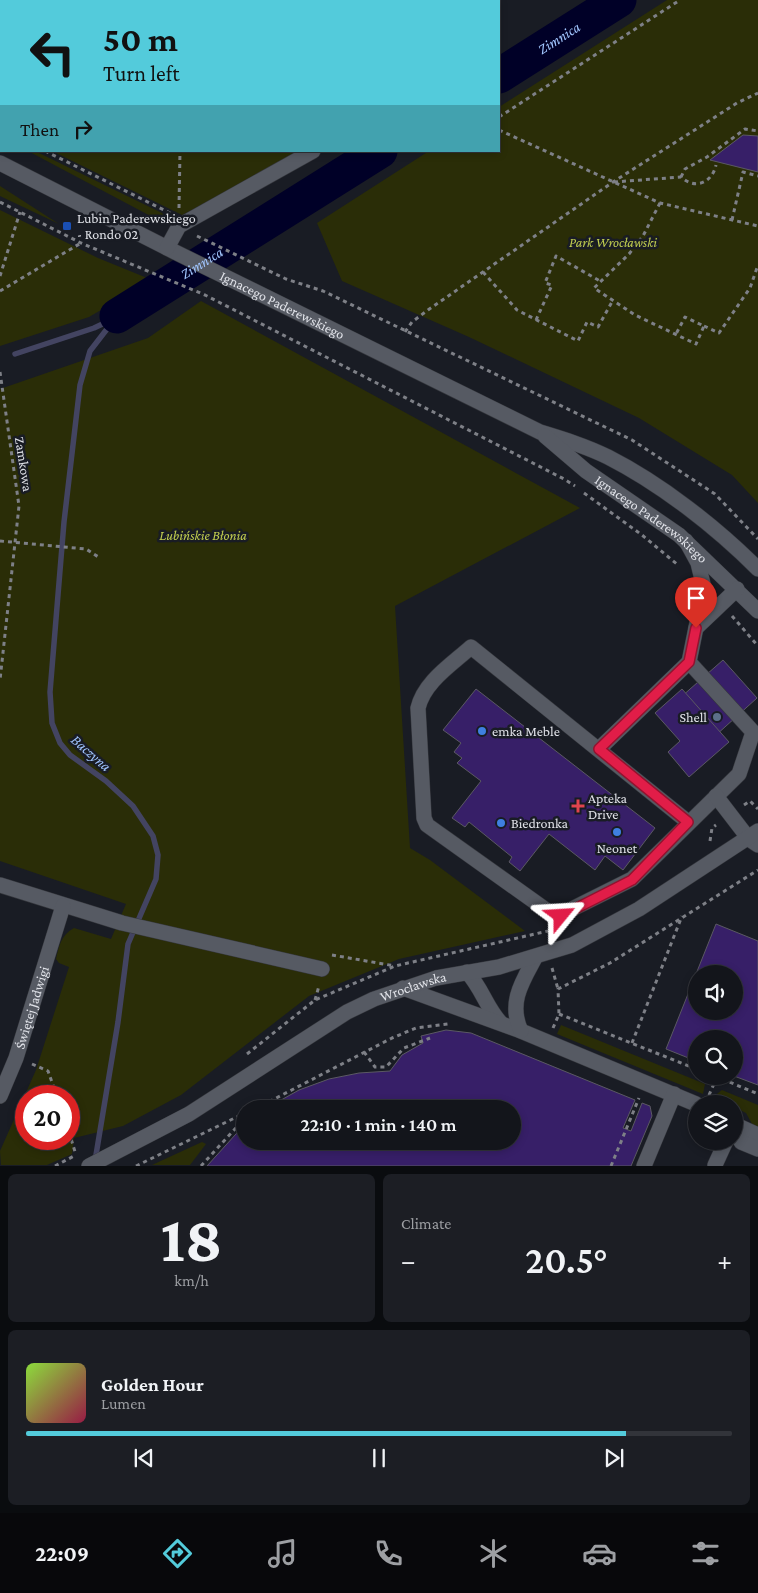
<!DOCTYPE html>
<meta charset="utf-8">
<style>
:root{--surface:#13151b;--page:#1c1e24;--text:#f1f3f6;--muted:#9d9fa3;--line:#32343a;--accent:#53cbdb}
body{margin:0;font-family:"Crimson Pro",serif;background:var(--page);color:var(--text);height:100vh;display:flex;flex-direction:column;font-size:19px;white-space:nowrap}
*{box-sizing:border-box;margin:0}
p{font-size:16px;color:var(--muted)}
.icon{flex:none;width:28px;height:28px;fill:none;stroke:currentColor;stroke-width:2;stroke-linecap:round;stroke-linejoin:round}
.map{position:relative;height:1166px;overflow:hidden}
.drawer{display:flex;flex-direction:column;gap:8px;padding:8px;background:#0a0c0f;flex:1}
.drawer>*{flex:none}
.guide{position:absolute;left:0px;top:0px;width:500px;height:152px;box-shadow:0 2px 8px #0003,0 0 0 1px var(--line);background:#53cbdb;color:#111;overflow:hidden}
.tools{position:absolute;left:688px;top:965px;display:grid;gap:10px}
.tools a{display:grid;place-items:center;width:55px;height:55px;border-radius:50%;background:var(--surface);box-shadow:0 2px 8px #0003,0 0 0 1px var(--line);font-size:25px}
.speed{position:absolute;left:15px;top:1085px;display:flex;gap:10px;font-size:25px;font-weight:700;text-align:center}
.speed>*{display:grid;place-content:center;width:65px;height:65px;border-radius:50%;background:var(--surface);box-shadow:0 2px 8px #0003,0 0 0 1px var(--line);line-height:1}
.speed .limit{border:8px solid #d22;background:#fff;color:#111}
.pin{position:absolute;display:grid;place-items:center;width:42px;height:42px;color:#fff;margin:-51px -21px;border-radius:50% 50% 50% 0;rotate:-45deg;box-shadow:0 0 5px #0007}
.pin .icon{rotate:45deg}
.me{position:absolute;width:55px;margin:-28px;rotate:63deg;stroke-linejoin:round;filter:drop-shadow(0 0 4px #0008)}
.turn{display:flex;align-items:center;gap:18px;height:105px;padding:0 20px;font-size:22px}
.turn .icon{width:65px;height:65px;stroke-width:2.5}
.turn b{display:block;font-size:35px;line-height:42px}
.then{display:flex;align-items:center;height:48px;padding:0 20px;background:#0003;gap:10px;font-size:19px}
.big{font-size:38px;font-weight:600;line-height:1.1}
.drawer .card{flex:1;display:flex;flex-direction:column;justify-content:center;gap:8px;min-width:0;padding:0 18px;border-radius:8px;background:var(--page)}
.drawer .dial{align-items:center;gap:0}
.dial b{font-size:65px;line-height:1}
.song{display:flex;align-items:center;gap:15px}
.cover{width:60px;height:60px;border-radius:8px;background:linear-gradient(135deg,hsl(90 70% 55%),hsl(340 70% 35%))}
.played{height:5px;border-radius:2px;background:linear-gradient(90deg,var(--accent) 85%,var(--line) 85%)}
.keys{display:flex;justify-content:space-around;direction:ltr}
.heat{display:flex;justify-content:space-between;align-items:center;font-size:28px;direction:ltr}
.drawer .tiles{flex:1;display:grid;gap:8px;grid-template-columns:1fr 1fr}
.card:last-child{grid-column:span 2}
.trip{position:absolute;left:236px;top:1100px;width:285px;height:50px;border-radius:25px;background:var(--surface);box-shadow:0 2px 8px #0003,0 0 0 1px var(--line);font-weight:600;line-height:50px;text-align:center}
.dock{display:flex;height:80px;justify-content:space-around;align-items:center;background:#08080b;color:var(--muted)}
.dock .icon{width:35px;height:35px}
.dock .selected{color:var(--accent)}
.dock b{font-size:22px;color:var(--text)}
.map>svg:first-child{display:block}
</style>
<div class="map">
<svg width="758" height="1166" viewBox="0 0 758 1166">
<rect width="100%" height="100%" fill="#191c24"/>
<g fill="#2a2d07" fill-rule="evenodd">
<polygon points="0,0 171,0 174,1 1,1 1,127"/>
<polygon points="667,0 758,0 758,503 732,475 639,418 469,337 342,281 317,223 429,151 499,151 499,107"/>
<polygon points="28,151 35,151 162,213 169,221 158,220"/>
<polygon points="52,151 305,151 182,215"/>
<polygon points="0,186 59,224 0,196"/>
<polygon points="0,210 98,258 152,280 89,317 0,346"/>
<path d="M201 301 580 508 395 606 410 848 430 860 525 931 399 959 309 996 181 1095 123 1126 74 1138 72 1154 47 1165H1L0 1151 36 1070 69 967 59 963 56 959C59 946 61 935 74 928L111 939 126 904 0 861V389L148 338ZM26 1096H69V1139H26Z"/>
<polygon points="561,1025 705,1084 703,1094 557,1034"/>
<polygon points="722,1090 758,1105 758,1129 752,1124 746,1113 734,1107 734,1104 727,1104 716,1099 717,1094"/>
<polygon points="202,1142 206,1144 190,1165 152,1165"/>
</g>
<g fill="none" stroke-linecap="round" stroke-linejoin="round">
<g stroke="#434461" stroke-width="5.5">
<polyline points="15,354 94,328 113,319"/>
<polyline points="95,1161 118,1022 128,944 156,879 158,855 153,836 133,806 106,781 70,755 60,743 52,723 50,692 64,522 80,385 90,351 117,316"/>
</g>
<g stroke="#000027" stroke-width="35">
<path id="s1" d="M499 76 619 0"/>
<path id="s2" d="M117 316 380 151"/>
</g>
</g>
<g fill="#371f68" stroke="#5b5963" fill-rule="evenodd">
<polygon points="743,135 758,136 758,172 710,160"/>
<polygon points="723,660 757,698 715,736 681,697"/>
<polygon points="476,689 655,828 623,870 605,856 595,870 549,834 520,871 509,862 512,857 469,822 465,827 452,818 481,781 457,763 462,758 454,752 461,743 443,730"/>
<polygon points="682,689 729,742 689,777 668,752 680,741 655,713"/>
<path d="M716 924 758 941V1085L734 1076V1039H696V1061L666 1049ZM696 974H734V1011H696Z"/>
<polygon points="446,1030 471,1033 635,1100 623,1128 631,1131 642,1103 650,1106 652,1116 631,1166 207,1166 245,1124 245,1141 512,1141 512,1109 265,1109 299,1090 329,1079 359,1073 390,1071 402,1055 423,1043 421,1036"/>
</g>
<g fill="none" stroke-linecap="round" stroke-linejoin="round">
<defs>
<g id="minor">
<polyline points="409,0 411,1"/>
<polyline points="449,1 451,0"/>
<path id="s3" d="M0 163 175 252 540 432C563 439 586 446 608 457 661 484 716 527 758 569"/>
<polyline points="167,248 179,226 313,151"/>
<path id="s4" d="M545 436 586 471 679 535 758 611"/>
<path d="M686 541 698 563 704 588 689 662 753 732 739 774 632 879 556 917 427 825 424 818 418 708C424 682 451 665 471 647L688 822"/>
<polyline points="696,628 737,589"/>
<polyline points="599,749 689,662"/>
<polyline points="716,796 749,839 758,845"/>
<polyline points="0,885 122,923 322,969"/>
<path d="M467 972C482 988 486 1007 500 1022"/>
<polyline points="403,988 521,1031 696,1104"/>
<path d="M521 1031C508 1003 522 982 535 958"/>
<path id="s5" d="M0 1096 16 1058 63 906"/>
<polyline points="734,1124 758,1135"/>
<polyline points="734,1125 741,1142 758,1149"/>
<polyline points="715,1165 726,1141"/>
<path id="s6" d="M89 1166 189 1114 347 1012 374 999 436 978 499 967 572 945 639 909 758 831"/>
<polyline points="644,1166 674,1094"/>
</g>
</defs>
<use href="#minor" stroke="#35373d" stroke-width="16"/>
<g stroke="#7e8087" stroke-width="3" stroke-dasharray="4 4" stroke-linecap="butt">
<polyline points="179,0 182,1"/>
<polyline points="199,0 202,1"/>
<polyline points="153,1 154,0"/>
<polyline points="499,117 680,0"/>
<polyline points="0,130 1,130"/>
<polyline points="499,130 660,203 758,226"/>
<polyline points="45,151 170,213"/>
<polyline points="681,177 685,169 707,157 745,129 758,131"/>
<path d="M614 182 681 177C695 190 712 183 716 165"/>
<polyline points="0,202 81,243 205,295 564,479 575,486"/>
<polyline points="660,203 643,236 629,254 594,288 635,315 696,344 704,326 685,317 676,334"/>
<polyline points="179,208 180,151"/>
<polyline points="732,220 743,172 758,176"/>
<polyline points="197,236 286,279 323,291 632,440 715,494 758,539"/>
<polyline points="483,272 517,310 578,341 587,322 598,327 613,300"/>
<polyline points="0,276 20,212"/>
<polyline points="0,291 81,243"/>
<polyline points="536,320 552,285 545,283 556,256 600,281"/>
<polyline points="704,326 719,333 750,288 758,265"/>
<polyline points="405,332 412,322 428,310 613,182 737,103 758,93"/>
<polyline points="0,372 19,506 0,680"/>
<polyline points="584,493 642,535 678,565"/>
<polyline points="0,541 86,549 100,558"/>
<polyline points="732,616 758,646"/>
<polyline points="744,805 750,801 758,809"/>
<polyline points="710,841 712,828 716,825"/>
<polyline points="332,955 395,966"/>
<polyline points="552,968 558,989"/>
<polyline points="315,1000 319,986"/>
<polyline points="559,1014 696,1069"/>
<polyline points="553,1028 559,1014 558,989 610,963 758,870"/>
<polyline points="632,1043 682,916"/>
<polyline points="364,1052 375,1067 386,1067 404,1048 430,1038"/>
<polyline points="247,1054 315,1000 395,966 548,931"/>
<polyline points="32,1064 48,1071 57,1096"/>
<polyline points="715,1076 758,1094"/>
<polyline points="709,1095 717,1077"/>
<polyline points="255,1109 392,1038 416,1028 448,1024"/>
<polyline points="69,1132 76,1155"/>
<polyline points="55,1166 74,1156"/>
<polyline points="136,1166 245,1113"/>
<polyline points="201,1166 245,1118"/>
<polyline points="611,1166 639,1098"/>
</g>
<use href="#minor" stroke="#565a63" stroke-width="15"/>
</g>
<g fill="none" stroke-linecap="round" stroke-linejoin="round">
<defs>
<polyline id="route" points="561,916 632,880 688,822 599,749 689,662 696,628"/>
</defs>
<use href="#route" stroke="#92132f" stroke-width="12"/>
<use href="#route" stroke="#e11d48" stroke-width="9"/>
</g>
<rect fill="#1a4fb4" stroke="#191c24" stroke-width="2" x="62" y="221" width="10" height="10" rx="2.5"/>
<circle fill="#5c6f8a" stroke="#191c24" stroke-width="2" cx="717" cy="717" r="5"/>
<g fill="#3f7fe0" stroke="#191c24" stroke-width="2">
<circle cx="482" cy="731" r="5"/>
<circle cx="501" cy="823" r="5"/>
<circle cx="617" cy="832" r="5"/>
</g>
<path fill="#e0444e" stroke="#191c24" stroke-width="2" d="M575.5 798.5h5v5h5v5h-5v5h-5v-5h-5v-5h5z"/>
<g text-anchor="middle" stroke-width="5" stroke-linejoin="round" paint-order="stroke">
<g font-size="14" fill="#e0e2e8" stroke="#191c24" text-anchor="start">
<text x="77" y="223">Lubin Paderewskiego<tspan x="77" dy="16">- Rondo 02</tspan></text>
<text x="707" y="722" text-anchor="end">Shell</text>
<text x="492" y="736">emka Meble</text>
<text x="588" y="803">Apteka<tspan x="588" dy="16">Drive</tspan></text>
<text x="511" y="828">Biedronka</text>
<text x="617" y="853" text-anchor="middle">Neonet</text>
</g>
<g font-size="14" font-style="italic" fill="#c1ce4f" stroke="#191c24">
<text x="613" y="247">Park Wrocławski</text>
<text x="203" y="540">Lubińskie Błonia</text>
</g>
<g font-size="14" fill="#e0e2e8" stroke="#191c24">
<text dy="5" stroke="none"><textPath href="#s3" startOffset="316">Ignacego Paderewskiego</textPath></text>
<text transform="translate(24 464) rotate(81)" y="5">Zamkowa</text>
<text dy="5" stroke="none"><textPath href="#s4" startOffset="135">Ignacego Paderewskiego</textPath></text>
<text dy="5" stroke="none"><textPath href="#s6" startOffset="372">Wrocławska</textPath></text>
<text dy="5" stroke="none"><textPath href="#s5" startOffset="94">Świętej Jadwigi</textPath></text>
</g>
<g font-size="15" font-style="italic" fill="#a1c6ff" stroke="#191c24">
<text dy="5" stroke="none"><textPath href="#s1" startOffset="71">Zimnica</textPath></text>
<text dy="5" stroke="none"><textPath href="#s2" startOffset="100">Zimnica</textPath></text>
<text transform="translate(91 753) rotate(41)" y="5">Baczyna</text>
</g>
</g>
</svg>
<div class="tools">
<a><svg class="icon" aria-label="sound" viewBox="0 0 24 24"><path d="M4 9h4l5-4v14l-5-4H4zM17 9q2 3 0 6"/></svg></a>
<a><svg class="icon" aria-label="search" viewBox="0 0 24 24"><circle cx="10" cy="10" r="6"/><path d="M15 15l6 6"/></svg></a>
<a><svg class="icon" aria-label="layers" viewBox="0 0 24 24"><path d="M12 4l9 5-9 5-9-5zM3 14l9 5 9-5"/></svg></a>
</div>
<div class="speed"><div class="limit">20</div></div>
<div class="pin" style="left:696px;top:628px;background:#d93025"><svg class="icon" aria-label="arrive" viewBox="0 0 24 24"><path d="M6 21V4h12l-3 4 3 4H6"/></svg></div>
<svg class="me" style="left:561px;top:916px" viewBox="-20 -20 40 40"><path d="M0-17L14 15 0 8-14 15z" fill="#e11d48" stroke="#fff" stroke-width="4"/></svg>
<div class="trip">22:10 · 1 min · 140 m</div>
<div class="guide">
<div class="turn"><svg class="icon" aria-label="left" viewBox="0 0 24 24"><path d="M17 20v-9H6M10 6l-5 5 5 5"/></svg><div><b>50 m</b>Turn left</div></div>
<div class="then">Then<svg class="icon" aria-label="right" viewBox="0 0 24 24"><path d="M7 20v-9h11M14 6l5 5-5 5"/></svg></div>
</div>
</div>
<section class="drawer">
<div class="tiles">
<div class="card dial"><b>18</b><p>km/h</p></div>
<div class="card"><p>Climate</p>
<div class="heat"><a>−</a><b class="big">20.5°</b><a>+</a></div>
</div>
<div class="card">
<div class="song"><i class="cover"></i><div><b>Golden Hour</b><p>Lumen</p></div></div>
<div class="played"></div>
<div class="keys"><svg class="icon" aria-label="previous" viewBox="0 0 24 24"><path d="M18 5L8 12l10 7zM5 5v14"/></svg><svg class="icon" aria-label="pause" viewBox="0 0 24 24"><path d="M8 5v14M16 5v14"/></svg><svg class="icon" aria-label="next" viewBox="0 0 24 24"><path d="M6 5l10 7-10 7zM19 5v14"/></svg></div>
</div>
</div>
</section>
<nav class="dock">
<b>22:09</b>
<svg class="icon selected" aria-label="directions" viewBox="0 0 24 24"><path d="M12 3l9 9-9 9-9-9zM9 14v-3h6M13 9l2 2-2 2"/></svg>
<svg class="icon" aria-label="music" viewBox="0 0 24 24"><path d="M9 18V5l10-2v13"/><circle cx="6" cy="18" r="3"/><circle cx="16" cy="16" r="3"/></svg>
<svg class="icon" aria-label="phone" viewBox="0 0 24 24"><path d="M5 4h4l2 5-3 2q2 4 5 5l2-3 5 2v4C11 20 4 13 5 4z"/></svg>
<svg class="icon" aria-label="climate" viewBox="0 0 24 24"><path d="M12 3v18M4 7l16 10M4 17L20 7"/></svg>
<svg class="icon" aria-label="car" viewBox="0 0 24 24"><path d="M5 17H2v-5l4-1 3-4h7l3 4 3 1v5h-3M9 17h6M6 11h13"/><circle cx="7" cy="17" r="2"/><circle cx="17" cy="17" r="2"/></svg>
<svg class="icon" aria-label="filters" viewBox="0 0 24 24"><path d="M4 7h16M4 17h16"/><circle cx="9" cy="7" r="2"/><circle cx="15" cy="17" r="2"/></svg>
</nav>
